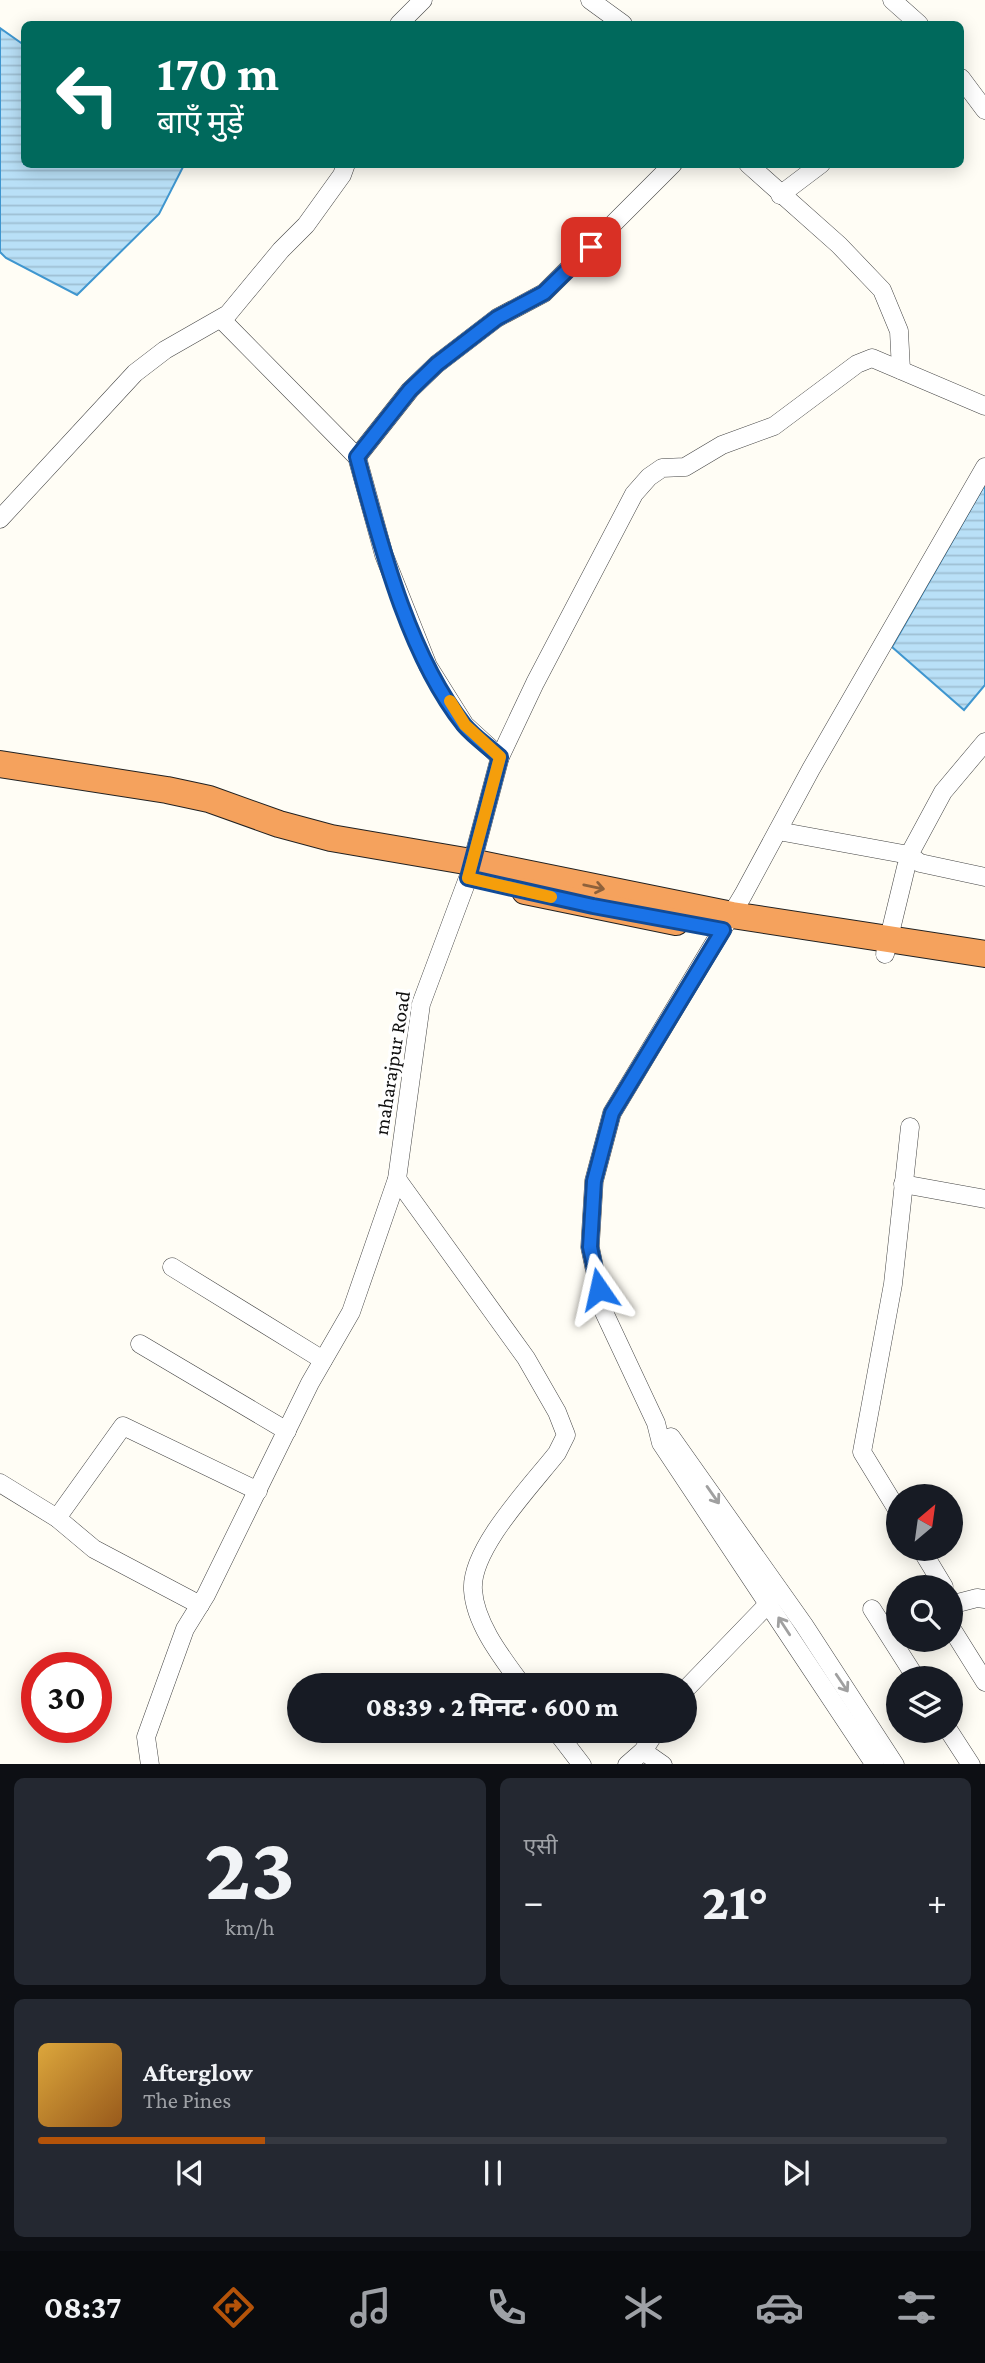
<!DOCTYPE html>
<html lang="hi">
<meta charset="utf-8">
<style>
:root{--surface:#171b24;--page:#242831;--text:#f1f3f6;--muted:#9ea1a6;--line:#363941;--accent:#b45309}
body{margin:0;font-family:"Crimson Pro","Noto Sans Devanagari",serif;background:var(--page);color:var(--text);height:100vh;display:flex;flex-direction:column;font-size:26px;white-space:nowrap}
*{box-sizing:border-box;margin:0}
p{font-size:23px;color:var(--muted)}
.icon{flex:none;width:38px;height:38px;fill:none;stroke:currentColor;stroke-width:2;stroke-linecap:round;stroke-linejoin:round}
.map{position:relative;height:1764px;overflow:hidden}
.sheet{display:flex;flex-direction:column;gap:14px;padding:14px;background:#0d0f14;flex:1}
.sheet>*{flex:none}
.top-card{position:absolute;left:21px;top:21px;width:943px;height:147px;border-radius:10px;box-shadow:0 4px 18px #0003;background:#00695c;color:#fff;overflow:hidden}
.needle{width:46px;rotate:29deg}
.fabs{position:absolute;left:886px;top:1484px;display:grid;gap:14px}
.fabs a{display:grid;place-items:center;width:77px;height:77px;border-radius:50%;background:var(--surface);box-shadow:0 4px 18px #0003;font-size:35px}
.speed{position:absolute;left:21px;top:1652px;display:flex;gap:14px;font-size:35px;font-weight:700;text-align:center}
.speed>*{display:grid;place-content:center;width:91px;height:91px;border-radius:50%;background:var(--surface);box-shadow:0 4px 18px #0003;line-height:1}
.speed .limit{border:10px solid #d22;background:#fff;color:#111}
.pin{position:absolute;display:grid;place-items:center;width:60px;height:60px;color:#fff;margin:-30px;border-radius:14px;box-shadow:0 4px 10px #0006}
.me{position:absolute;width:77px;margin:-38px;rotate:349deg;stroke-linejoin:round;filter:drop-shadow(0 0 5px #0008)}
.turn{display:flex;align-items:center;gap:24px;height:147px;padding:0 21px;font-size:32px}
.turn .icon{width:91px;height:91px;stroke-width:2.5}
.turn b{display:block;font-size:49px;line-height:60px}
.big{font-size:52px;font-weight:800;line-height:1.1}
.sheet .widget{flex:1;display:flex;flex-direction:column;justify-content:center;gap:10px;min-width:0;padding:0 24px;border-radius:10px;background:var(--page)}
.sheet .dial{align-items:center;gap:0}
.dial b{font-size:91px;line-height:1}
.song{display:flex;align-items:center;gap:21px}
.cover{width:84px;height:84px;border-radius:10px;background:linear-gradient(135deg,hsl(40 70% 55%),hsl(30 70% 35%))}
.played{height:7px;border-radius:4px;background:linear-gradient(90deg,var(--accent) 25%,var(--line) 25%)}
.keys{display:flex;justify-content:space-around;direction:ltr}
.heat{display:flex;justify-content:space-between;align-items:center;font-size:38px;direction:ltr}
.sheet .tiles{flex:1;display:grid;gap:14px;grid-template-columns:1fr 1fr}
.widget:last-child{grid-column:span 2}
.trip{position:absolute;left:287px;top:1673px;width:410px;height:70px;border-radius:35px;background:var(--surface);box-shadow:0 4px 18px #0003;font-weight:800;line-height:70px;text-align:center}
.tab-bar{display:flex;height:112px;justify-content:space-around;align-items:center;background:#090b0e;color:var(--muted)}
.tab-bar .icon{width:49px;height:49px}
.tab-bar .selected{color:var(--accent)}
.tab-bar b{font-size:32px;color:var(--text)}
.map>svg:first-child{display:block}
</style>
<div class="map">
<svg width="985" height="1765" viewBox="0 0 985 1765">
<defs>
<pattern id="water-rules" width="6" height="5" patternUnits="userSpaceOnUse" patternTransform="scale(1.75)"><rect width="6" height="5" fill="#b9e0f7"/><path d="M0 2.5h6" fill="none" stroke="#9ebfd3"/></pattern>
</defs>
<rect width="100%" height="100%" fill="#fffdf5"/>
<g fill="url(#water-rules)" stroke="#3f96cf" stroke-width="2">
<polygon points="0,28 24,45 24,164 184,165 159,214 77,295 6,258 0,252"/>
<polygon points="985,484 985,685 964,710 892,647"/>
</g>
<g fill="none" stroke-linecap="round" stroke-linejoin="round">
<defs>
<g id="minor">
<polyline points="590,0 623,24"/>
<polyline points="892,0 919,24"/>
<polyline points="399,24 423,0"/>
<polyline points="961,78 985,110"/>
<polyline points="748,164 839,245 882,290 899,331 901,370"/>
<polyline points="780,195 821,164"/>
<polyline points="357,457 410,390 437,364 497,318 544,293 673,164"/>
<polyline points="0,519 135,373 165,350 228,314 281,250 306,225 342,175 346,164"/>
<polyline points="985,742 943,792 909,855 920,863 985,877"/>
<polyline points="500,757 535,683 634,494 649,477 662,468 685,467 722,445 774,426 857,364 872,358 985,406"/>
<polyline points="778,831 909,855 885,954"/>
<path d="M397 1179 526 1358 557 1412 566 1435 557 1453C532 1485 470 1549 473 1590 475 1624 503 1659 522 1685"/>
<polyline points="903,1184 985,1199"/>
<polyline points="172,1267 323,1360"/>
<polyline points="140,1344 287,1431"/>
<polyline points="671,1437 804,1625 895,1765"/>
<polyline points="0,1483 57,1518 94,1549 200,1605"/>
<polyline points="898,1511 862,1452 893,1284 910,1127"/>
<polyline points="57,1518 123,1426 258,1491"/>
<polyline points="921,1549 944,1587"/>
<polyline points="950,1605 977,1598 985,1599"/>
<polyline points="872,1609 916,1678"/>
<polyline points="950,1626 985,1682"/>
<polyline points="684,1691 769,1603"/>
<polyline points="556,1731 582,1765"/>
<polyline points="949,1731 971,1765"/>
<polyline points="643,1751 663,1765"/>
<polyline points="150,1765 146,1737 185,1629 206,1595 310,1383 351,1312 397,1179 421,1004 468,878 500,757 465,725 428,666 384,555 357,457 221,319"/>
<polyline points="627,1765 643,1751 656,1731"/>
<polyline points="875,1765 661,1443 656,1423 603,1310 590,1247 594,1181 612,1113 743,895 811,769 985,467"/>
</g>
<g id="highway">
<polyline points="0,764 167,790 209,799 279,824 331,838 471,862 732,915 985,954"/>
<polyline points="525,891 676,922"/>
</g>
</defs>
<use href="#minor" stroke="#444" stroke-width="19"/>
<use href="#highway" stroke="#222" stroke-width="28"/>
<use href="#minor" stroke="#fff" stroke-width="18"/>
<use href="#highway" stroke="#f5a25d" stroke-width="26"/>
</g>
<defs><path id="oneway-shaft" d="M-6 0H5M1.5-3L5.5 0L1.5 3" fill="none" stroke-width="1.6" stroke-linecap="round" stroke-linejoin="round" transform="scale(1.75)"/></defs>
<use stroke="#8e613b" href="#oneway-shaft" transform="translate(594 887) rotate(12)"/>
<g stroke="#a0a0a0">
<use href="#oneway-shaft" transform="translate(713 1495) rotate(55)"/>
<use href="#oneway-shaft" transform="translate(784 1626) rotate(-123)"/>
<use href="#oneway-shaft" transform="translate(842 1683) rotate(56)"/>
</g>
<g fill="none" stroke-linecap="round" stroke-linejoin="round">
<defs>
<path id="route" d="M591 247 544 293 497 318 437 364 410 390 357 457C380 542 408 655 464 725 474 737 489 747 500 757L468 878 593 906 723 930 612 1113 594 1181 590 1247 599 1289"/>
</defs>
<use href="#route" stroke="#114b97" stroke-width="18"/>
<use href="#route" stroke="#1a73e8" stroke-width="12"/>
<polyline stroke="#f59e0b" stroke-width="12" points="450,701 465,725 500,757 468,878 551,897"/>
</g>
<g text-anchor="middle" stroke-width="7" stroke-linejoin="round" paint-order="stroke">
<g font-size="21" fill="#111" stroke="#fff">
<text transform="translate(392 1063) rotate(-81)" y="7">maharajpur Road</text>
</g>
</g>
</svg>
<div class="fabs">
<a><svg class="needle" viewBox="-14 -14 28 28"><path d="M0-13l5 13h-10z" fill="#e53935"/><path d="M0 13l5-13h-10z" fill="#9ea1a6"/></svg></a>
<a><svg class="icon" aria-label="search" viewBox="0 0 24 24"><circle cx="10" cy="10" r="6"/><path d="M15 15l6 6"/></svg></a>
<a><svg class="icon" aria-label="layers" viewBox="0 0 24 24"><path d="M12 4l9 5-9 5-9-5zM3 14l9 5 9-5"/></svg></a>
</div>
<div class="speed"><div class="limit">30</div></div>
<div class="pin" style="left:591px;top:247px;background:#d93025"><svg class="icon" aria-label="arrive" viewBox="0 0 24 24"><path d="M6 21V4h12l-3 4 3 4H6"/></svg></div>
<svg class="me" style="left:599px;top:1289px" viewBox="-20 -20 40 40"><path d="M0-17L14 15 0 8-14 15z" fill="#1a73e8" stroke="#fff" stroke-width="4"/></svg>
<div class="trip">08:39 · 2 मिनट · 600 m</div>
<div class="top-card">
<div class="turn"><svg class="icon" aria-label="left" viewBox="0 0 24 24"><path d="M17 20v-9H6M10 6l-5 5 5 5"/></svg><div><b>170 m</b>बाएँ मुड़ें</div></div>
</div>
</div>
<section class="sheet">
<div class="tiles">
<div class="widget dial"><b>23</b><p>km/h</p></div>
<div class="widget"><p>एसी</p>
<div class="heat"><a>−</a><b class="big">21°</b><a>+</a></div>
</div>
<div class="widget">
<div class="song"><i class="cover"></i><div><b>Afterglow</b><p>The Pines</p></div></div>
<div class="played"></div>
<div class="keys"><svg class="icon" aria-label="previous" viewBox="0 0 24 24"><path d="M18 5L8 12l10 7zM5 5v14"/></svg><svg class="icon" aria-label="pause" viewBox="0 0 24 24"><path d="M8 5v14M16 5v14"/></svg><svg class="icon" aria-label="next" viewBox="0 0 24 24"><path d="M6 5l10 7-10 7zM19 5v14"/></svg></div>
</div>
</div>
</section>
<nav class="tab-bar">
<b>08:37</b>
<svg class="icon selected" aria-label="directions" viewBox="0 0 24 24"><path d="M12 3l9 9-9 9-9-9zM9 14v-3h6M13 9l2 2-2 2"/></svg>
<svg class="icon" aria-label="music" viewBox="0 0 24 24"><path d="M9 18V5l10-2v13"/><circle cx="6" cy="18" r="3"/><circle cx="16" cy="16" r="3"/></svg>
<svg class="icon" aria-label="phone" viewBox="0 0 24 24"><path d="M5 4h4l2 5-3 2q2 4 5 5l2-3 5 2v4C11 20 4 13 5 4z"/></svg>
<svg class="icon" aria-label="climate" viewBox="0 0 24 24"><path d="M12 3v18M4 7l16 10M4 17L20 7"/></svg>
<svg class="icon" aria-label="car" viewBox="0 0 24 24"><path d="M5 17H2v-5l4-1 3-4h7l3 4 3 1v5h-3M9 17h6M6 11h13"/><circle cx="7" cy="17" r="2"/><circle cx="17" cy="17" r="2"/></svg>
<svg class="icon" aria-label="filters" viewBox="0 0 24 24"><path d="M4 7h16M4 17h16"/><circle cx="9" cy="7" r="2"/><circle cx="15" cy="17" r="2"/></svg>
</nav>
